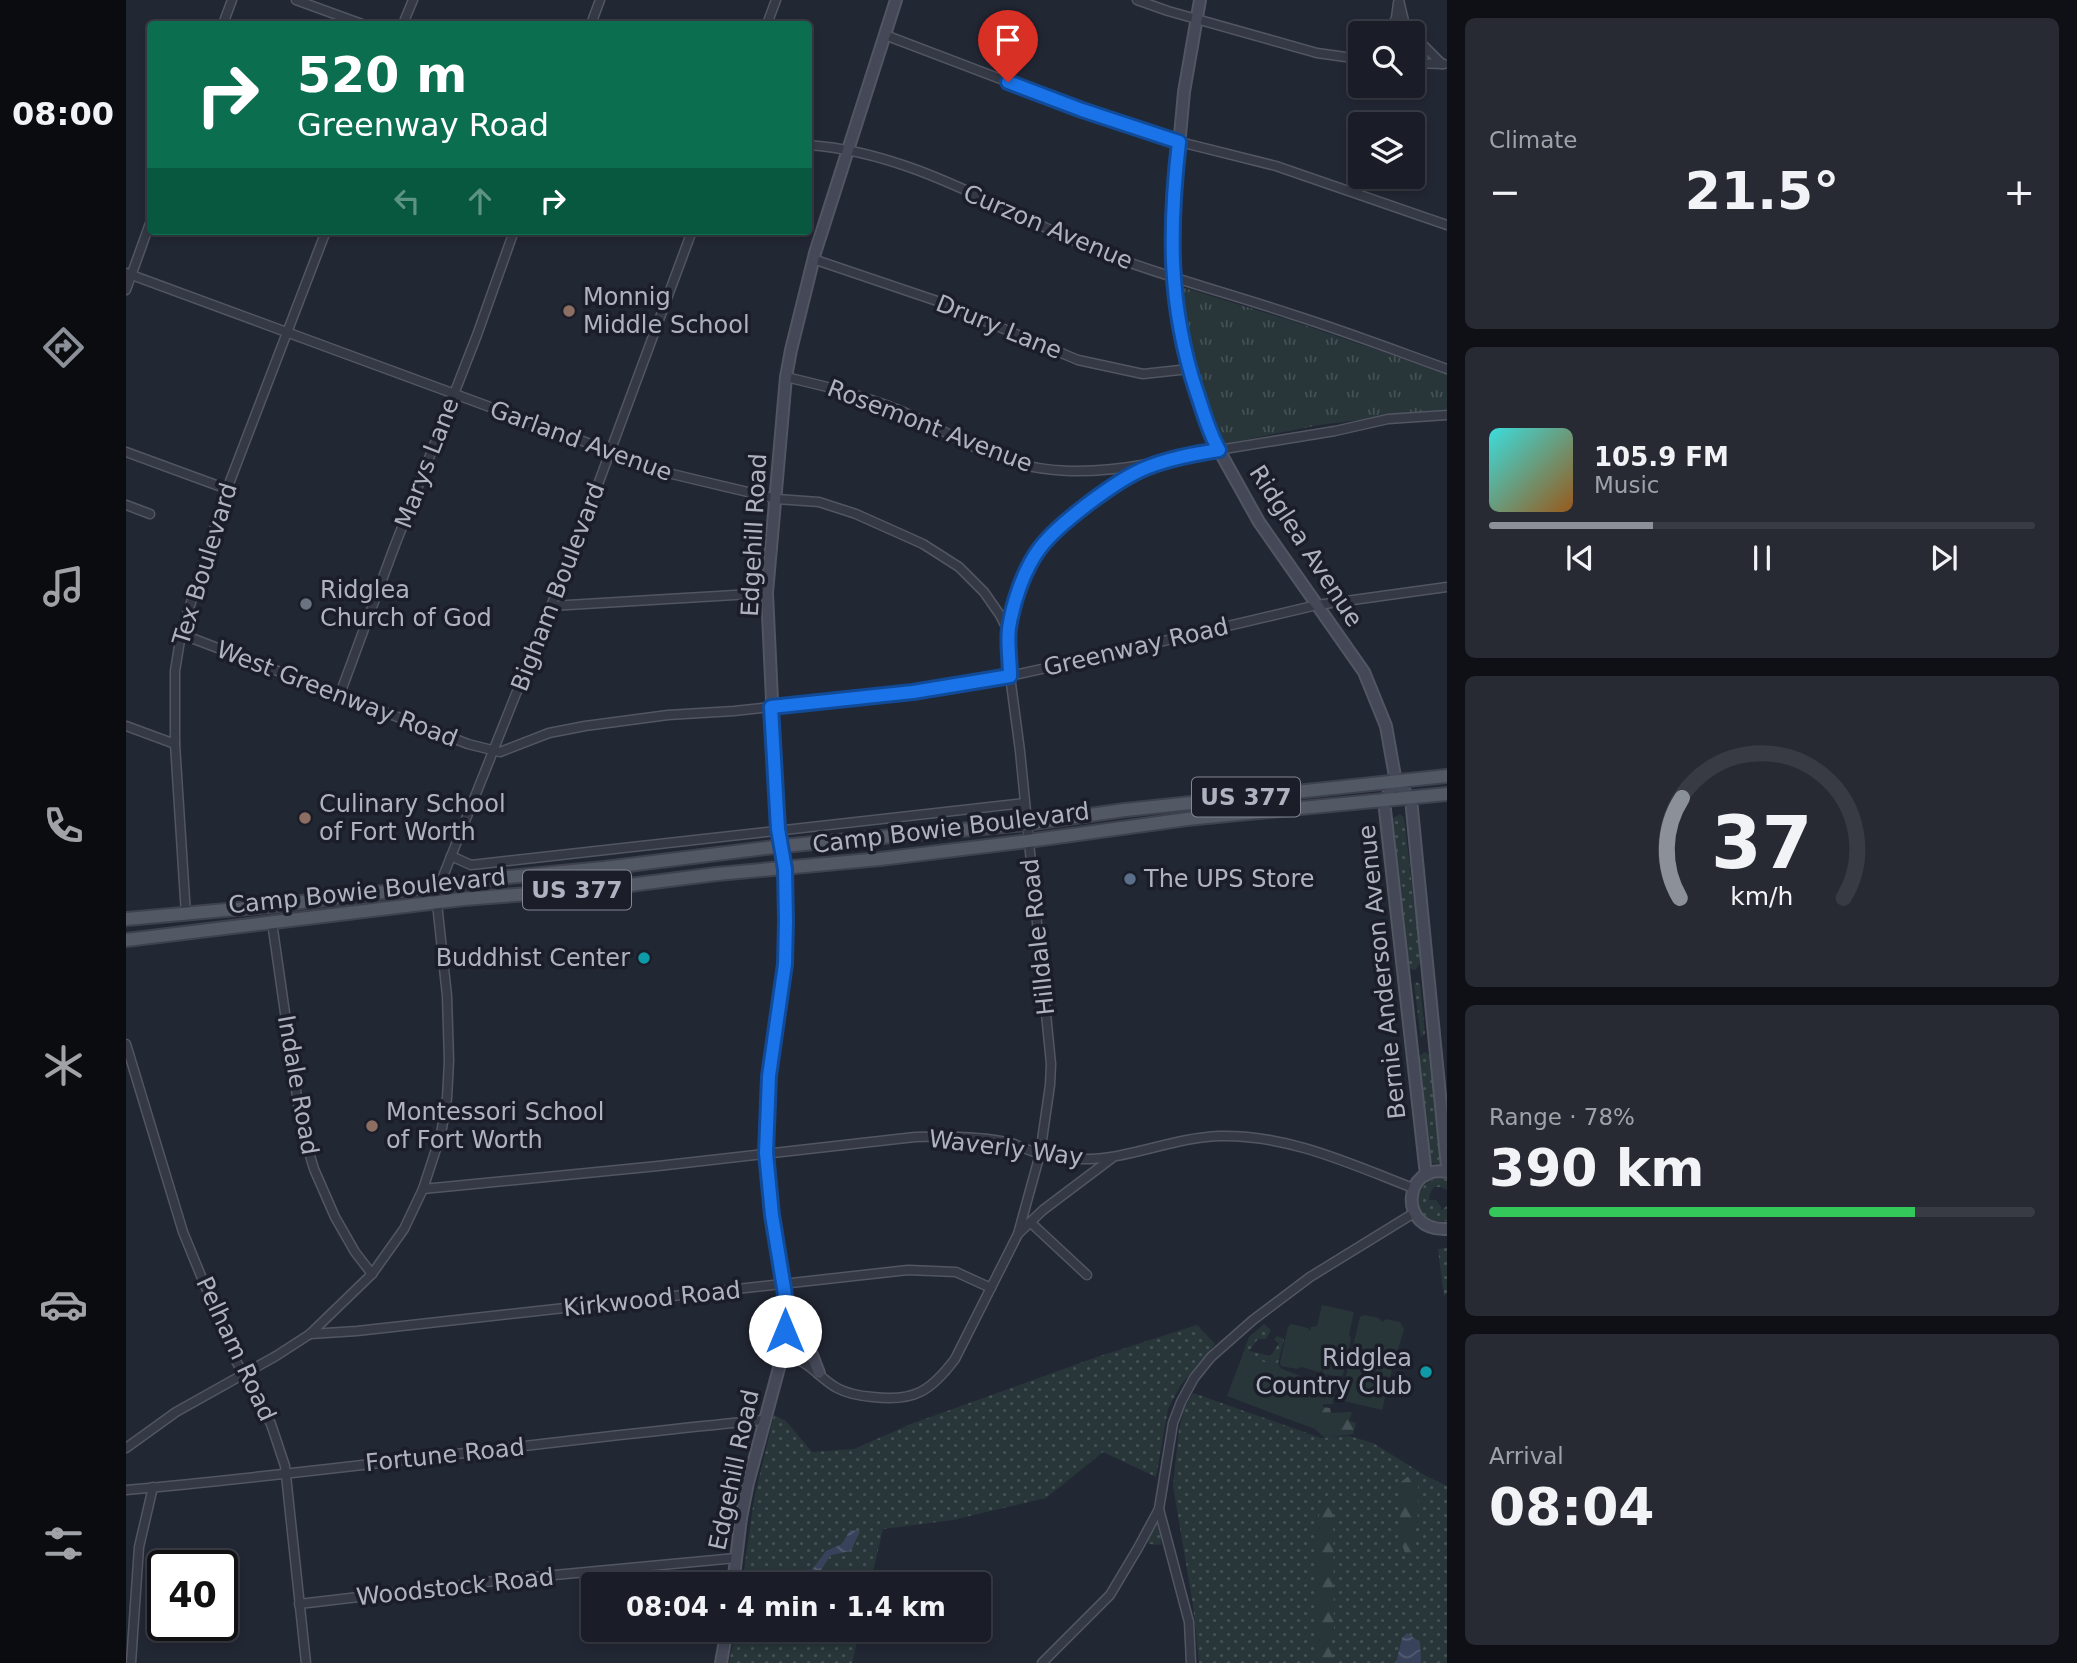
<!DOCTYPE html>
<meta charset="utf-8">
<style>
:root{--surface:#1a1d27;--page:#272a33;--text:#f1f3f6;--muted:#9fa2a7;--line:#383b44;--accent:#8c9099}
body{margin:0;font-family:"DejaVu Sans",sans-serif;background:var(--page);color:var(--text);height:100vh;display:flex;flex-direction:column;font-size:26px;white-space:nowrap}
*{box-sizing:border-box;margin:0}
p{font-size:23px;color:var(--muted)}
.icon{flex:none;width:38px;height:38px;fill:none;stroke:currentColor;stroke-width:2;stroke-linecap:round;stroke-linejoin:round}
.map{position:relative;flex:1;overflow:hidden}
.panel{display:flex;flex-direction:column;gap:18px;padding:18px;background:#0e1015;width:630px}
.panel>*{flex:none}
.hud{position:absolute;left:21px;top:21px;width:665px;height:214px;border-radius:7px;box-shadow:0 4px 10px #0003,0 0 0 2px var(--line);background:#0b6e4f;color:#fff;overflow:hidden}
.controls{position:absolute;left:1222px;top:21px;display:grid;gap:14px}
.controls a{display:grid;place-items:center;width:77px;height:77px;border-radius:7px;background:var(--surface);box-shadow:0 4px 10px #0003,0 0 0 2px var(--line);font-size:35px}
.speed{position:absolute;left:21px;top:1550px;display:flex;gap:14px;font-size:35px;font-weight:700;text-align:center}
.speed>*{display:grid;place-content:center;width:91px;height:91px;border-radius:50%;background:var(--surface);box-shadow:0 4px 10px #0003,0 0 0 2px var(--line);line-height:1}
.speed .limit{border:4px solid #111;border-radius:10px;background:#fff;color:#111}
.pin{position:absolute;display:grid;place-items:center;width:60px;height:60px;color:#fff;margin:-72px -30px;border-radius:50% 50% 50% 0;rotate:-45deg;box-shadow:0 0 7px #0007}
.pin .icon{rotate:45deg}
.me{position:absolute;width:77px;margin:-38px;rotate:0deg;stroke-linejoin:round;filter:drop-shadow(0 0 5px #0008)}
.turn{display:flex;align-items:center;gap:24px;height:147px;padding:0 35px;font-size:32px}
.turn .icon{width:91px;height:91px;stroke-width:2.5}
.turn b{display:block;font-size:49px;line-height:60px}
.lanes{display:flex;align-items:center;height:66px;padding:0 35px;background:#0003;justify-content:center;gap:35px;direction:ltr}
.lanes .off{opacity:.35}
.big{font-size:52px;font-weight:800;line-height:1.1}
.panel .widget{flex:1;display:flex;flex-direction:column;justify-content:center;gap:10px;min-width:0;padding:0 24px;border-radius:10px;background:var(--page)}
.panel .dial{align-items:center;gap:0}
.dial svg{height:182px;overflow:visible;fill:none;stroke:var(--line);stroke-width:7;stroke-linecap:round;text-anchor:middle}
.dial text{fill:var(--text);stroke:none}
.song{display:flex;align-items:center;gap:21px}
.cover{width:84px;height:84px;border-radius:10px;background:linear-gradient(135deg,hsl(180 70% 55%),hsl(30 70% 35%))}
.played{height:7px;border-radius:4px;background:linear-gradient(90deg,var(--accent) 30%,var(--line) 30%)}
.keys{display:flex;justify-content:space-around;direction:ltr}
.heat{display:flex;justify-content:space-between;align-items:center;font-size:38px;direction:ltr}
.charge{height:10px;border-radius:5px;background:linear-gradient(90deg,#34c759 78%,var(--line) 0)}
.trip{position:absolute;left:455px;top:1572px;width:410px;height:70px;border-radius:7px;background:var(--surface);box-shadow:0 4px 10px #0003,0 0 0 2px var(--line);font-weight:800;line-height:70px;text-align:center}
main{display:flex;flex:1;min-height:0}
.tab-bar{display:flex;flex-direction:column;width:126px;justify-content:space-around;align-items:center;background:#0a0c10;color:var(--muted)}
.tab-bar .icon{width:49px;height:49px}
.tab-bar .on{color:var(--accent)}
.tab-bar b{font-size:32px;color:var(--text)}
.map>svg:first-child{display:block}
</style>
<main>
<nav class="tab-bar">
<b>08:00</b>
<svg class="icon on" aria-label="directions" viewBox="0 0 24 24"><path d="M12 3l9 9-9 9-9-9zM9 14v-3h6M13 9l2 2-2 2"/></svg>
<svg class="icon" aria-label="music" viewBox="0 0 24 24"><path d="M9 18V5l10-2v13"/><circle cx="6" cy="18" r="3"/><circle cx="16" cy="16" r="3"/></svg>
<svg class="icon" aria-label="phone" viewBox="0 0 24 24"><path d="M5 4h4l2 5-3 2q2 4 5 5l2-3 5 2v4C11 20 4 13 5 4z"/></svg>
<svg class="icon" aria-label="climate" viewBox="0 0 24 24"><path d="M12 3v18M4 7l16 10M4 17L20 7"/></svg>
<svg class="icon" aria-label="car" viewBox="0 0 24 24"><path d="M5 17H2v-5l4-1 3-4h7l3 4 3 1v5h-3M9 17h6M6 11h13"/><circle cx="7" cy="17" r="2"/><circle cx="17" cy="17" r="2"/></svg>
<svg class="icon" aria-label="filters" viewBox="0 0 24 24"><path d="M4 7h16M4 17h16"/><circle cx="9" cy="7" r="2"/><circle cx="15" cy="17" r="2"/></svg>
</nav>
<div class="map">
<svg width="1321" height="1663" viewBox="0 0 1321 1663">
<defs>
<pattern id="grass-dots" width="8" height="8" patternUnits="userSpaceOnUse" patternTransform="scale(1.75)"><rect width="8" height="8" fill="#283639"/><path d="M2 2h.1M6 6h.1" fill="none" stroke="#455154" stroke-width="1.8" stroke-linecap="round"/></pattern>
<pattern id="forest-firs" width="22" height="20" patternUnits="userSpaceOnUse" patternTransform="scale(1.75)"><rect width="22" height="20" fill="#283639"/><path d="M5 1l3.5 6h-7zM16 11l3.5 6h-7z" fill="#455154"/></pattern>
<pattern id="park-tufts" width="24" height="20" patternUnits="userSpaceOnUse" patternTransform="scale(1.75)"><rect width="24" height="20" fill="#283639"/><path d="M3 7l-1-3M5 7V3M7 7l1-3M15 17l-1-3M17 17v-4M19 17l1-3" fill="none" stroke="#455154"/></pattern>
<pattern id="water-waves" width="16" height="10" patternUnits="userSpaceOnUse" patternTransform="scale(1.75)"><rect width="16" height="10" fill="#39425b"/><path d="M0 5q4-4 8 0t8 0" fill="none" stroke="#535b71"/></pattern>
</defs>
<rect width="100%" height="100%" fill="#222734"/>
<g fill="url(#grass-dots)">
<polygon points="1274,814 1278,818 1295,962 1289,970 1284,969 1281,964 1266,819"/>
<polygon points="1290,982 1294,984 1299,1034 1295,1037 1288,984"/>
<polygon points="1299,1052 1306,1057 1317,1160 1312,1164 1305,1163 1303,1159 1292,1057"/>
<path d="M1311 1178 1321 1179V1190L1315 1187H1308L1304 1193 1303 1200H1310L1315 1207V1210L1321 1206V1221C1290 1227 1280 1188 1311 1178Z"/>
<polygon points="1321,1248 1321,1293 1318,1296 1312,1249"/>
<polygon points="1138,1324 1145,1330 1140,1339 1132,1339 1123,1351 1145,1356 1153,1343 1148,1340 1151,1336 1158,1339 1152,1363 1155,1369 1117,1354 1123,1337"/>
<polygon points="1071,1325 1089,1344 1054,1386 1042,1409 1030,1477 977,1452 920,1498 827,1520 757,1529 744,1584 616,1584 628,1499 648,1415 660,1421 686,1452 728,1449 785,1424 968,1358"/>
<polygon points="1193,1374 1202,1376 1209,1393 1206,1404 1197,1404 1203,1386 1183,1379 1184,1377 1193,1380"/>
<polygon points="1067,1393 1195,1438 1223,1436 1247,1443 1300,1476 1321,1486 1321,1663 1073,1663 1067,1605 1047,1486 1053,1429 1058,1409"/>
<polygon points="1033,1522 1036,1532 1035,1545 1023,1544 1021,1540 1030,1523"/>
<polygon points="610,1629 734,1629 726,1663 603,1663"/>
</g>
<g fill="url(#forest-firs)">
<polygon points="1196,1407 1204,1408 1205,1413 1226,1412 1223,1421 1230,1423 1227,1434 1199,1438 1189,1429"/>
<path d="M1284 1475 1291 1480C1296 1507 1288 1531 1287 1557L1281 1560 1272 1531 1275 1510V1482Z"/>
<polygon points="1197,1501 1207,1505 1208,1633 1203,1648 1210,1663 1190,1663 1192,1602 1189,1557 1191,1523"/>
</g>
<polygon fill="url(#park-tufts)" points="1059,288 1163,320 1321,374 1321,409 1193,425 1098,444 1093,442 1060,348 1053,293"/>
<g fill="#283639">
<polygon points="1196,1305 1228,1312 1223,1334 1225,1338 1217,1375 1214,1377 1198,1374 1196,1370 1193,1372 1175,1367 1171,1369 1155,1366 1154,1362 1162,1327 1165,1324 1182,1328 1184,1331 1185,1327 1191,1326"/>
<polygon points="1238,1315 1253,1318 1256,1322 1260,1319 1274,1322 1278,1329 1268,1364 1264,1366 1266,1370 1256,1410 1214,1400 1234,1317"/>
<polygon points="1117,1354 1203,1387 1189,1429 1101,1396"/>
</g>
<g fill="url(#water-waves)">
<polygon points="724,1530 734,1531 725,1551 705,1555 688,1580 682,1575 700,1551 716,1544"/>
<polygon points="1281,1633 1294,1642 1295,1663 1270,1663 1276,1638"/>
</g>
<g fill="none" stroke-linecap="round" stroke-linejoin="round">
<defs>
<g id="street">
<polyline points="170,0 236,24"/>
<polyline points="1011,0 1042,11 1191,53 1234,59"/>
<polyline points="1273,0 1278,21 1286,33"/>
<polyline points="97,24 106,0"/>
<polyline points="277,24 287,0"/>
<polyline points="465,24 474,0"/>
<polyline points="641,24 650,0"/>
<polyline points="1262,33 1270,18 1272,3"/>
<polyline points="1286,34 1316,64"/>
<polyline points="759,35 956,110 1038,138 1150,166 1321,225"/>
<polyline points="1286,63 1318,64"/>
<path d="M682 145C787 152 879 213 974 252 1039 277 1106 294 1171 316 1221 332 1271 351 1321 369"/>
<polyline points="687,259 811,301 952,360 1017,374 1063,369"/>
<polyline points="0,273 546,474 651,499 693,502 730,514 797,544 833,567 858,592 874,615 882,631"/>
<polyline points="0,290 24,223"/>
<path d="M660 377C698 386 736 395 773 410 802 422 830 439 859 452 912 476 966 474 1022 464"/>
<polyline points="0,452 101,489"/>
<polyline points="1038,462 1068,454 1209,431 1262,419 1321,415"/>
<polyline points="0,505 24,514"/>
<polyline points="425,606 641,593"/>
<polyline points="55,634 342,744 374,752 423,733 459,726 542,715 608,711 787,692 884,676 961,659 1191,605 1321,587"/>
<polyline points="214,694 266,553 351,335 388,231"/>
<polyline points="0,726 49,744"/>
<polyline points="325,856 345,865 899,803"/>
<polyline points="60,915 49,744 49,671 55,634 101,489 200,231"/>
<polyline points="146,922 175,1125 188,1169 209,1217 229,1252 246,1274"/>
<polyline points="0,1044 57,1232 109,1359 145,1424 159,1466 180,1663"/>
<path d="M297 1189 532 1166 789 1137C820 1136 854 1136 885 1143 895 1146 905 1152 915 1154 927 1157 940 1159 952 1159 1000 1161 1044 1138 1093 1136 1161 1134 1225 1164 1287 1188"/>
<polyline points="904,1222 961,1275"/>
<polyline points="893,1233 917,1210 986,1158"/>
<polyline points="184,1334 231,1331 782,1270 830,1272 865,1288"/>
<path d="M657 1353C665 1357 674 1360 681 1365 691 1372 700 1382 711 1388 722 1394 735 1396 747 1397 788 1402 805 1391 829 1359L892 1234 914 1154 924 1085 925 1064 894 751 884 676 882 631 893 592 914 548 950 514 984 488 1017 469 1041 462"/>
<polyline points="0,1448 50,1412 150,1356 184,1334 246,1274 278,1229 297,1189 315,1134 321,1098 323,1061 321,996 310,894 451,541 566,231"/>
<path d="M0 1490C213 1471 425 1440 638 1420"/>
<polyline points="1033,1509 1063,1622 1065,1663"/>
<polyline points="173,1604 386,1579 610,1558"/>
<polyline points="5,1663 13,1547 27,1487"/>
<polyline points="916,1663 984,1595 1012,1548 1033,1509 1047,1423 1055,1402 1068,1378 1085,1357 1127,1320 1184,1277 1288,1213"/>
</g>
<g id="secondary">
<polyline points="1074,0 1058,92 1046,222 1045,256 1050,311 1063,369 1084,434 1133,522 1238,672 1260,726 1270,782"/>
<polyline points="1270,782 1258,801 1300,1175"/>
<polyline points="1270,782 1285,799 1321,1167"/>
<path d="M1321 1172C1277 1163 1271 1232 1321 1229"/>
<polyline points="660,1301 672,1319 693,1373"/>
<polyline points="607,1584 615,1518 622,1483 657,1353 660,1301 646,1215 640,1153 643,1076 658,964 660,921 659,869 652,829 641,593 660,377 665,350 689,253 770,0"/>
<polyline points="595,1663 601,1629"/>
</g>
<g id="primary">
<polyline points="0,919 143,906 382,877 478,868 656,846 900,824 999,810 1321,776"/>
<polyline points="0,940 337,899 480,888 591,874 754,859 902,841 1061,819 1321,794"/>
</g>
</defs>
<use href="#street" stroke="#525662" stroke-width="11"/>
<use href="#secondary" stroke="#525662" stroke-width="14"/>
<use href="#primary" stroke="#3e424e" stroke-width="16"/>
<use href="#street" stroke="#353945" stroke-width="8"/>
<use href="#secondary" stroke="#444857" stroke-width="10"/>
<use href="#primary" stroke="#535865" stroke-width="12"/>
</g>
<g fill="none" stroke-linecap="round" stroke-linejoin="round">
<defs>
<path id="route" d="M659 1331 660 1301 646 1215 640 1153 643 1076 659 964 660 921 659 869 652 829 645 707 787 692 884 676C884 661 881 642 883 628 887 602 898 569 914 548 932 524 987 483 1015 470 1039 459 1067 454 1093 450 1082 431 1077 410 1070 390 1042 305 1043 229 1053 142L956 110 882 82"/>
</defs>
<use href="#route" stroke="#114b97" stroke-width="18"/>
<use href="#route" stroke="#1a73e8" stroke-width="12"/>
</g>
<g fill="#8d6e63" stroke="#1b1e29" stroke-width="2.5">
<circle cx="443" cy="311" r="7"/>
<circle cx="179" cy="818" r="7"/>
<circle cx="246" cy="1126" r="7"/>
</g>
<circle fill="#6b7280" stroke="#1b1e29" stroke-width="2.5" cx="180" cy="604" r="7"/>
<circle fill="#5c6f8a" stroke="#1b1e29" stroke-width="2.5" cx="1004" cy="879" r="7"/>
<g fill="#0f9aa8" stroke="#1b1e29" stroke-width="2.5">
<circle cx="518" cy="958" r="7"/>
<circle cx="1300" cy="1372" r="7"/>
</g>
<g text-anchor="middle" stroke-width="7" stroke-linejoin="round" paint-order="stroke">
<g fill="#1b1e29" stroke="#838693" stroke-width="2">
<rect x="1066" y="777.5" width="108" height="39" rx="5"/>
<rect x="397" y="870.5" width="108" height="39" rx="5"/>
</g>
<g font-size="23" font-weight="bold" fill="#afb3c1">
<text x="1120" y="805">US 377</text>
<text x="451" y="898">US 377</text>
</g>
<g font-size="24" fill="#afb3c1" stroke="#1b1e29">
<text transform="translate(922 227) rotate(23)" y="8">Curzon Avenue</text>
<text transform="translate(873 327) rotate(22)" y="8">Drury Lane</text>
<text transform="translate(804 426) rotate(21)" y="8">Rosemont Avenue</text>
<text transform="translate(455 441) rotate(20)" y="8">Garland Avenue</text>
<text transform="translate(301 463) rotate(-69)" y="8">Marys Lane</text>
<text transform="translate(628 535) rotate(-87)" y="8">Edgehill Road</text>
<text transform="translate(1180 546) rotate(57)" y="8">Ridglea Avenue</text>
<text transform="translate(79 564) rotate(-73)" y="8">Tex Boulevard</text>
<text transform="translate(432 587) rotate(-69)" y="8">Bigham Boulevard</text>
<text transform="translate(1010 647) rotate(-13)" y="8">Greenway Road</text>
<text transform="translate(211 694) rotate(21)" y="8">West Greenway Road</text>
<text transform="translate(825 828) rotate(-7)" y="8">Camp Bowie Boulevard</text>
<text transform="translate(241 891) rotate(-6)" y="8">Camp Bowie Boulevard</text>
<text transform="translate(912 937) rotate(-96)" y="8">Hilldale Road</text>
<text transform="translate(1256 972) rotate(-96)" y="8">Bernie Anderson Avenue</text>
<text transform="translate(172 1085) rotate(80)" y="8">Indale Road</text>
<text transform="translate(880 1148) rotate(7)" y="8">Waverly Way</text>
<text transform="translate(526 1299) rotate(-6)" y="8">Kirkwood Road</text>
<text transform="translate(110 1349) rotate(65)" y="8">Pelham Road</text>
<text transform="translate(319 1455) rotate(-6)" y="8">Fortune Road</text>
<text transform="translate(608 1470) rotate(-78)" y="8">Edgehill Road</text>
<text transform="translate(329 1587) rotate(-6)" y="8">Woodstock Road</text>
</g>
<g font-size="24" fill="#afb3c1" stroke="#1b1e29" text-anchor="start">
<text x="457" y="305">Monnig<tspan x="457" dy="28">Middle School</tspan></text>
<text x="194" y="598">Ridglea<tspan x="194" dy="28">Church of God</tspan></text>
<text x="193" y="812">Culinary School<tspan x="193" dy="28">of Fort Worth</tspan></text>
<text x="1018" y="887">The UPS Store</text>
<text x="504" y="966" text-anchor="end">Buddhist Center</text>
<text x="260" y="1120">Montessori School<tspan x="260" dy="28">of Fort Worth</tspan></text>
<text x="1286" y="1366" text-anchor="end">Ridglea<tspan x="1286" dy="28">Country Club</tspan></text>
</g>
</g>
</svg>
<div class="controls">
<a><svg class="icon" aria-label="search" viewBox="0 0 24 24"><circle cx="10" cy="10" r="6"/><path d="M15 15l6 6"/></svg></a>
<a><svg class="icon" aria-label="layers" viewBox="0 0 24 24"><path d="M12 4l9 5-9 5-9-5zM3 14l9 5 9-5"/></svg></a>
</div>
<div class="speed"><div class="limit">40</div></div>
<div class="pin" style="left:882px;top:82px;background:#d93025"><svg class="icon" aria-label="arrive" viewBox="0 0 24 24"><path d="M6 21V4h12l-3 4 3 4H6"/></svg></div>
<svg class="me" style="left:659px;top:1331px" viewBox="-20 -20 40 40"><circle r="19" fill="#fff"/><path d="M0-13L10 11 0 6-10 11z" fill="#1a73e8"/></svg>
<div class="trip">08:04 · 4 min · 1.4 km</div>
<div class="hud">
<div class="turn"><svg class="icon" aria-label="right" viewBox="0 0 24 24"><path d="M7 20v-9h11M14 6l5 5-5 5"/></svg><div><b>520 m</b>Greenway Road</div></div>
<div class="lanes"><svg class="icon off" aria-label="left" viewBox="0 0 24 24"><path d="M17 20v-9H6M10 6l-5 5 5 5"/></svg><svg class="icon off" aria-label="ahead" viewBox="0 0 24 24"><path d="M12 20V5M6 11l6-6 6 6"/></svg><svg class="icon" aria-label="right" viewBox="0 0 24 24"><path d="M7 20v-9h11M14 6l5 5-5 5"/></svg></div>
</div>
</div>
<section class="panel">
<div class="widget"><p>Climate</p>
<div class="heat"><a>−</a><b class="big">21.5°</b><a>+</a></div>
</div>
<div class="widget">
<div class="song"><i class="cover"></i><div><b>105.9 FM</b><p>Music</p></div></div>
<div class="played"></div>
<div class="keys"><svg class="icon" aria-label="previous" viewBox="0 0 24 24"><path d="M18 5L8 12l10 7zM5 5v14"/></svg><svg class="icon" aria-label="pause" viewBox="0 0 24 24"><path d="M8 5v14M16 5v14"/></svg><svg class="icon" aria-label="next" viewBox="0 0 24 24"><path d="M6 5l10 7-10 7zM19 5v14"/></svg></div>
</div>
<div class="widget dial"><svg viewBox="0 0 100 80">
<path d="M14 69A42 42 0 1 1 86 69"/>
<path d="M14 69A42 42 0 0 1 15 25" stroke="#8c9099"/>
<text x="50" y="56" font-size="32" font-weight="700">37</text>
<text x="50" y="72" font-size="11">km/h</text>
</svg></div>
<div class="widget"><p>Range · 78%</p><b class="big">390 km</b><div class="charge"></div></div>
<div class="widget"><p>Arrival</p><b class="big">08:04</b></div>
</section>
</main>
